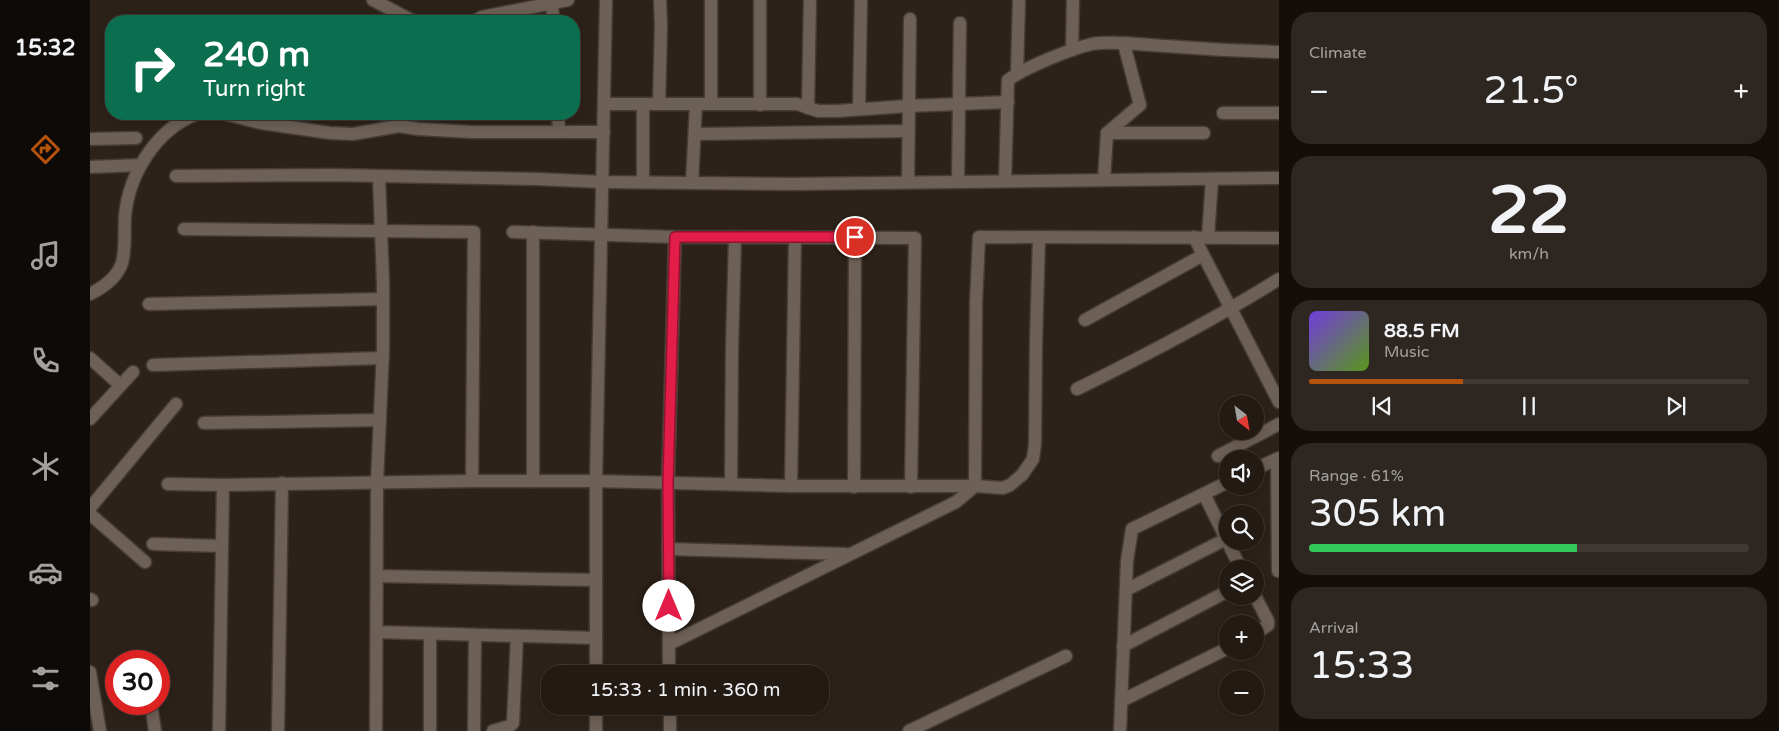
<!DOCTYPE html>
<meta charset="utf-8">
<style>
:root{--surface:#221a13;--page:#2e2721;--text:#f1f3f6;--muted:#a2a1a0;--line:#3f3833;--accent:#b45309}
body{margin:0;font-family:"Varela Round",sans-serif;background:var(--page);color:var(--text);height:100vh;display:flex;flex-direction:column;font-size:19px;white-space:nowrap}
*{box-sizing:border-box;margin:0}
p{font-size:16px;color:var(--muted)}
.icon{flex:none;width:28px;height:28px;fill:none;stroke:currentColor;stroke-width:2;stroke-linecap:round;stroke-linejoin:round}
.map{position:relative;flex:1;overflow:hidden}
.details{display:flex;flex-direction:column;gap:12px;padding:12px;background:#130e0a;width:500px}
.details>*{flex:none}
.top-card{position:absolute;left:15px;top:15px;width:475px;height:105px;border-radius:20px;box-shadow:0 2px 12px #0003,0 0 0 1px var(--line);background:#0b6e4f;color:#fff;overflow:hidden}
.needle{width:32px;rotate:149deg}
.fabs{position:absolute;left:1129px;top:395px;display:grid;gap:10px}
.fabs a{display:grid;place-items:center;width:45px;height:45px;border-radius:50%;background:var(--surface);box-shadow:0 2px 12px #0003,0 0 0 1px var(--line);font-size:25px}
.speed{position:absolute;left:15px;top:650px;display:flex;gap:10px;font-size:25px;font-weight:700;text-align:center}
.speed>*{display:grid;place-content:center;width:65px;height:65px;border-radius:50%;background:var(--surface);box-shadow:0 2px 12px #0003,0 0 0 1px var(--line);line-height:1}
.speed .limit{border:8px solid #d22;background:#fff;color:#111}
.pin{position:absolute;display:grid;place-items:center;width:42px;height:42px;color:#fff;margin:-21px;border:2px solid #fff;border-radius:50%;box-shadow:0 1px 5px #0007}
.me{position:absolute;width:55px;margin:-28px;rotate:0deg;stroke-linejoin:round;filter:drop-shadow(0 0 4px #0008)}
.turn{display:flex;align-items:center;gap:18px;height:105px;padding:0 15px;font-size:22px}
.turn .icon{width:65px;height:65px;stroke-width:2.5}
.turn b{display:block;font-size:35px;line-height:42px}
.big{font-size:38px;font-weight:600;line-height:1.1}
.details .tile{flex:1;display:flex;flex-direction:column;justify-content:center;gap:8px;min-width:0;padding:0 18px;border-radius:20px;background:var(--page)}
.details .dial{align-items:center;gap:0}
.dial b{font-size:65px;line-height:1}
.song{display:flex;align-items:center;gap:15px}
.cover{width:60px;height:60px;border-radius:8px;background:linear-gradient(135deg,hsl(260 70% 55%),hsl(90 70% 35%))}
.played{height:5px;border-radius:2px;background:linear-gradient(90deg,var(--accent) 35%,var(--line) 35%)}
.keys{display:flex;justify-content:space-around;direction:ltr}
.heat{display:flex;justify-content:space-between;align-items:center;font-size:28px;direction:ltr}
.charge{height:8px;border-radius:4px;background:linear-gradient(90deg,#34c759 61%,var(--line) 0)}
.trip{position:absolute;left:451px;top:665px;width:288px;height:50px;border-radius:20px;background:var(--surface);box-shadow:0 2px 12px #0003,0 0 0 1px var(--line);font-weight:600;line-height:50px;text-align:center}
main{display:flex;flex:1;min-height:0}
.tabs{display:flex;flex-direction:column;width:90px;justify-content:space-around;align-items:center;background:#0e0a08;color:var(--muted)}
.tabs .icon{width:35px;height:35px}
.tabs .current{color:var(--accent)}
.tabs b{font-size:22px;color:var(--text)}
.map>svg:first-child{display:block}
</style>
<main>
<nav class="tabs">
<b>15:32</b>
<svg class="icon current" aria-label="directions" viewBox="0 0 24 24"><path d="M12 3l9 9-9 9-9-9zM9 14v-3h6M13 9l2 2-2 2"/></svg>
<svg class="icon" aria-label="music" viewBox="0 0 24 24"><path d="M9 18V5l10-2v13"/><circle cx="6" cy="18" r="3"/><circle cx="16" cy="16" r="3"/></svg>
<svg class="icon" aria-label="phone" viewBox="0 0 24 24"><path d="M5 4h4l2 5-3 2q2 4 5 5l2-3 5 2v4C11 20 4 13 5 4z"/></svg>
<svg class="icon" aria-label="climate" viewBox="0 0 24 24"><path d="M12 3v18M4 7l16 10M4 17L20 7"/></svg>
<svg class="icon" aria-label="car" viewBox="0 0 24 24"><path d="M5 17H2v-5l4-1 3-4h7l3 4 3 1v5h-3M9 17h6M6 11h13"/><circle cx="7" cy="17" r="2"/><circle cx="17" cy="17" r="2"/></svg>
<svg class="icon" aria-label="filters" viewBox="0 0 24 24"><path d="M4 7h16M4 17h16"/><circle cx="9" cy="7" r="2"/><circle cx="15" cy="17" r="2"/></svg>
</nav>
<div class="map">
<svg width="1189" height="731" viewBox="0 0 1189 731">
<rect width="100%" height="100%" fill="#2d2219"/>
<g fill="none" stroke-linecap="round" stroke-linejoin="round">
<defs>
<g id="minor">
<polyline points="283,0 323,21"/>
<polyline points="462,0 463,21"/>
<polyline points="516,0 506,481 701,486 705,238"/>
<polyline points="621,0 621,104"/>
<polyline points="670,0 670,105"/>
<polyline points="385,21 392,17 478,0"/>
<polyline points="982,50 983,0"/>
<polyline points="927,74 929,0"/>
<polyline points="515,104 707,104 728,111 747,111 818,106 918,102"/>
<polyline points="569,104 571,26 570,0"/>
<polyline points="718,108 720,0"/>
<polyline points="769,109 771,0"/>
<polyline points="1133,113 1189,113"/>
<polyline points="135,114 171,123 240,133 263,134 309,126 328,129 382,132 514,132"/>
<polyline points="468,114 469,132"/>
<polyline points="1017,133 1114,133"/>
<polyline points="605,134 818,131"/>
<polyline points="0,139 46,138"/>
<polyline points="0,167 51,165"/>
<polyline points="86,176 243,175 447,179 513,182 704,184 1189,178"/>
<polyline points="1014,180 1017,133 1050,105 1034,44"/>
<path d="M915 181 918 80C936 67 980 49 1002 44 1020 40 1056 45 1075 46 1113 49 1151 51 1189 52"/>
<polyline points="553,182 553,104"/>
<polyline points="818,182 820,19"/>
<polyline points="868,182 870,23"/>
<polyline points="602,183 606,104"/>
<polyline points="94,229 384,232 382,481"/>
<polyline points="423,232 585,237 825,238 821,487"/>
<polyline points="1104,237 1189,402"/>
<polyline points="1118,237 1122,179"/>
<path d="M0 294C14 287 27 278 32 263 36 248 34 231 35 216 39 174 66 129 107 114"/>
<polyline points="59,304 293,299"/>
<polyline points="995,320 1113,255"/>
<polyline points="0,358 30,385"/>
<polyline points="63,365 293,358"/>
<path d="M987 389C1056 355 1124 320 1189 279"/>
<polyline points="0,419 43,372"/>
<polyline points="114,423 290,420"/>
<polyline points="1128,456 1189,424"/>
<polyline points="1187,459 1188,571"/>
<polyline points="1165,469 1189,458"/>
<polyline points="443,481 443,232"/>
<polyline points="78,484 133,485"/>
<polyline points="641,484 642,348 645,237"/>
<polyline points="701,486 885,486 913,488 920,485 932,475 943,459 945,444 946,343 949,237"/>
<polyline points="764,487 765,237"/>
<polyline points="1114,494 1151,569"/>
<polyline points="0,508 86,404"/>
<polyline points="0,514 55,562"/>
<polyline points="63,544 132,546"/>
<polyline points="578,549 755,554"/>
<polyline points="287,576 506,580"/>
<polyline points="1036,590 1136,539"/>
<polyline points="1165,596 1178,621 1178,625 1165,634"/>
<polyline points="0,599 2,600"/>
<polyline points="287,632 506,638"/>
<polyline points="340,634 340,731"/>
<polyline points="579,644 866,502 885,486 886,303 889,237 1189,238"/>
<polyline points="1033,646 1138,591"/>
<polyline points="0,672 10,731"/>
<polyline points="579,674 578,483 585,237"/>
<polyline points="1031,701 1138,648"/>
<polyline points="61,704 65,731"/>
<polyline points="580,706 580,731"/>
<polyline points="129,731 133,485 382,481 506,481 506,674"/>
<polyline points="188,731 192,483"/>
<polyline points="286,731 287,483 293,349 293,282 289,177"/>
<polyline points="384,731 385,635"/>
<polyline points="403,731 420,726 423,723 427,636"/>
<polyline points="506,731 506,706"/>
<polyline points="819,731 976,656"/>
<polyline points="1030,731 1037,561 1042,529 1138,482"/>
</g>
</defs>
<use href="#minor" stroke="#453c35" stroke-width="15"/>
<use href="#minor" stroke="#6d6056" stroke-width="12"/>
</g>
<g fill="none" stroke-linecap="round" stroke-linejoin="round">
<defs>
<polyline id="route" points="579,606 578,483 585,237 765,237"/>
</defs>
<use href="#route" stroke="#92132f" stroke-width="12"/>
<use href="#route" stroke="#e11d48" stroke-width="9"/>
</g>
</svg>
<div class="fabs">
<a><svg class="needle" viewBox="-14 -14 28 28"><path d="M0-13l5 13h-10z" fill="#e53935"/><path d="M0 13l5-13h-10z" fill="#a2a1a0"/></svg></a>
<a><svg class="icon" aria-label="sound" viewBox="0 0 24 24"><path d="M4 9h4l5-4v14l-5-4H4zM17 9q2 3 0 6"/></svg></a>
<a><svg class="icon" aria-label="search" viewBox="0 0 24 24"><circle cx="10" cy="10" r="6"/><path d="M15 15l6 6"/></svg></a>
<a><svg class="icon" aria-label="layers" viewBox="0 0 24 24"><path d="M12 4l9 5-9 5-9-5zM3 14l9 5 9-5"/></svg></a>
<a>+</a>
<a>−</a>
</div>
<div class="speed"><div class="limit">30</div></div>
<div class="pin" style="left:765px;top:237px;background:#d93025"><svg class="icon" aria-label="arrive" viewBox="0 0 24 24"><path d="M6 21V4h12l-3 4 3 4H6"/></svg></div>
<svg class="me" style="left:579px;top:606px" viewBox="-20 -20 40 40"><circle r="19" fill="#fff"/><path d="M0-13L10 11 0 6-10 11z" fill="#e11d48"/></svg>
<div class="trip">15:33 · 1 min · 360 m</div>
<div class="top-card">
<div class="turn"><svg class="icon" aria-label="right" viewBox="0 0 24 24"><path d="M7 20v-9h11M14 6l5 5-5 5"/></svg><div><b>240 m</b>Turn right</div></div>
</div>
</div>
<section class="details">
<div class="tile"><p>Climate</p>
<div class="heat"><a>−</a><b class="big">21.5°</b><a>+</a></div>
</div>
<div class="tile dial"><b>22</b><p>km/h</p></div>
<div class="tile">
<div class="song"><i class="cover"></i><div><b>88.5 FM</b><p>Music</p></div></div>
<div class="played"></div>
<div class="keys"><svg class="icon" aria-label="previous" viewBox="0 0 24 24"><path d="M18 5L8 12l10 7zM5 5v14"/></svg><svg class="icon" aria-label="pause" viewBox="0 0 24 24"><path d="M8 5v14M16 5v14"/></svg><svg class="icon" aria-label="next" viewBox="0 0 24 24"><path d="M6 5l10 7-10 7zM19 5v14"/></svg></div>
</div>
<div class="tile"><p>Range · 61%</p><b class="big">305 km</b><div class="charge"></div></div>
<div class="tile"><p>Arrival</p><b class="big">15:33</b></div>
</section>
</main>
